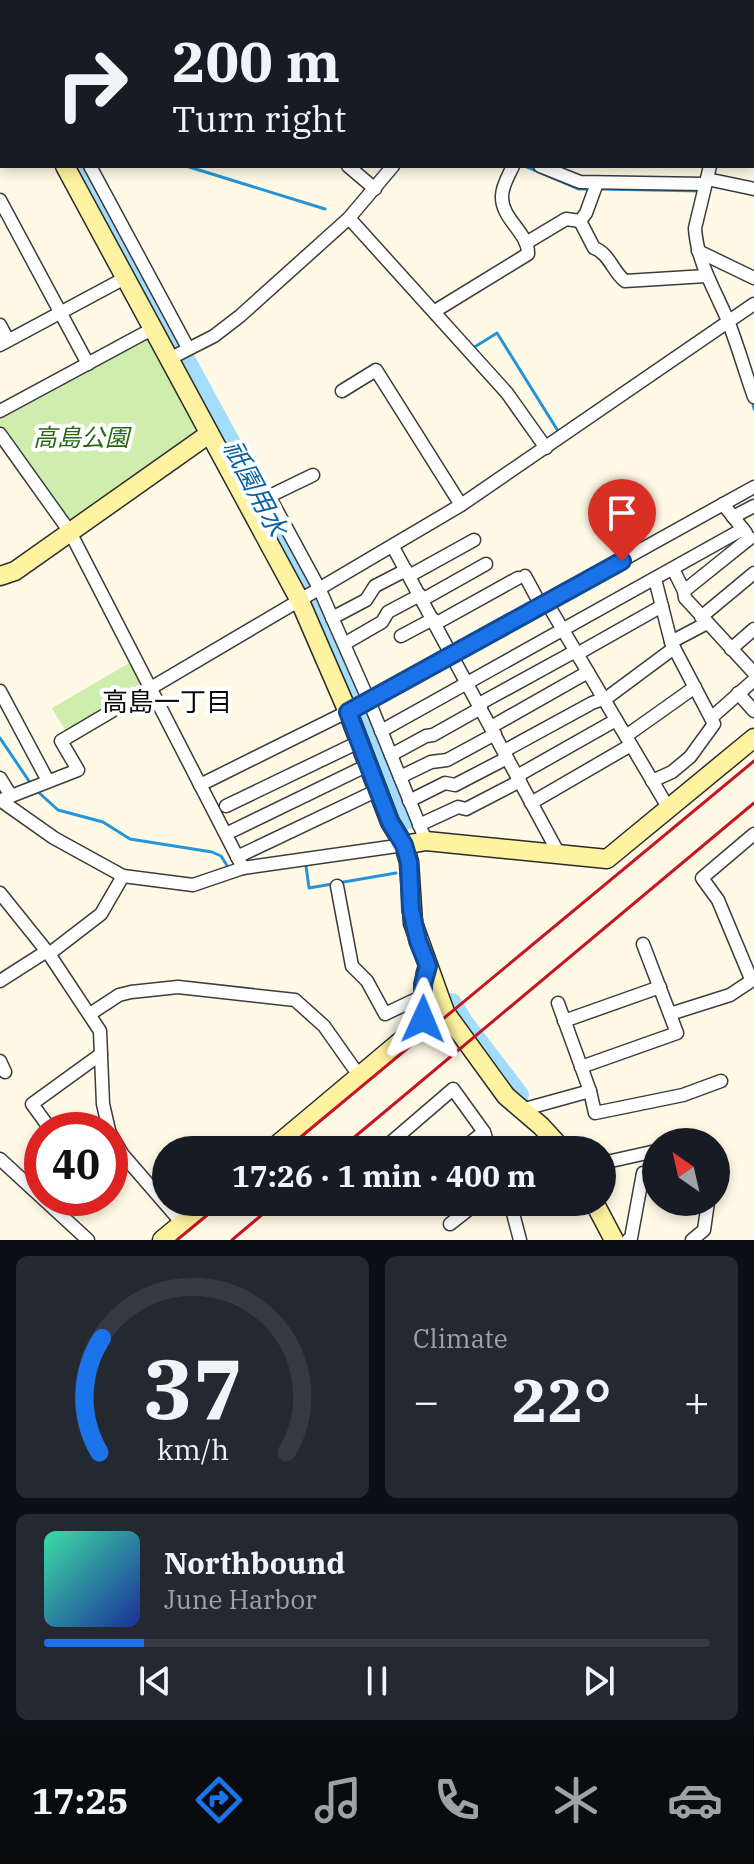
<!DOCTYPE html>
<meta charset="utf-8">
<style>
:root{--surface:#171b24;--page:#242831;--text:#f1f3f6;--muted:#9ea1a6;--line:#363941;--accent:#1a73e8}
body{margin:0;font-family:"IBM Plex Serif","Noto Sans JP",serif;background:var(--page);color:var(--text);height:100vh;display:flex;flex-direction:column;font-size:30px;white-space:nowrap}
*{box-sizing:border-box;margin:0}
p{font-size:26px;color:var(--muted)}
.icon{flex:none;width:44px;height:44px;fill:none;stroke:currentColor;stroke-width:2;stroke-linecap:round;stroke-linejoin:round}
.map{position:relative;height:1240px;overflow:hidden}
.drawer{display:flex;flex-direction:column;gap:16px;padding:16px;background:#0d0f14;flex:1}
.drawer>*{flex:none}
.banner{position:absolute;left:0px;top:0px;width:754px;height:168px;box-shadow:0 4px 12px #0003;background:#171b24;color:var(--text);overflow:hidden}
.needle{width:52px;rotate:326deg}
.buttons{position:absolute;left:642px;top:1128px;display:grid;gap:16px}
.buttons a{display:grid;place-items:center;width:88px;height:88px;border-radius:50%;background:var(--surface);box-shadow:0 4px 12px #0003;font-size:40px}
.speed{position:absolute;left:24px;top:1112px;display:flex;gap:16px;font-size:40px;font-weight:700;text-align:center}
.speed>*{display:grid;place-content:center;width:104px;height:104px;border-radius:50%;background:var(--surface);box-shadow:0 4px 12px #0003;line-height:1}
.speed .limit{border:12px solid #d22;background:#fff;color:#111}
.pin{position:absolute;display:grid;place-items:center;width:68px;height:68px;color:#fff;margin:-82px -34px;border-radius:50% 50% 50% 0;rotate:-45deg;box-shadow:0 0 8px #0007}
.pin .icon{rotate:45deg}
.me{position:absolute;width:88px;margin:-44px;rotate:1deg;stroke-linejoin:round;filter:drop-shadow(0 0 6px #0008)}
.turn{display:flex;align-items:center;gap:28px;height:168px;padding:0 40px;font-size:36px}
.turn .icon{width:104px;height:104px;stroke-width:2.5}
.turn b{display:block;font-size:56px;line-height:68px}
.big{font-size:60px;font-weight:800;line-height:1.1}
.drawer .tile{flex:1;display:flex;flex-direction:column;justify-content:center;gap:12px;min-width:0;padding:0 28px;border-radius:12px;background:var(--page)}
.drawer .dial{align-items:center;gap:0}
.dial svg{height:208px;overflow:visible;fill:none;stroke:var(--line);stroke-width:7;stroke-linecap:round;text-anchor:middle}
.dial text{fill:var(--text);stroke:none}
.song{display:flex;align-items:center;gap:24px}
.cover{width:96px;height:96px;border-radius:12px;background:linear-gradient(135deg,hsl(160 70% 55%),hsl(230 70% 35%))}
.played{height:8px;border-radius:4px;background:linear-gradient(90deg,var(--accent) 15%,var(--line) 15%)}
.keys{display:flex;justify-content:space-around;direction:ltr}
.heat{display:flex;justify-content:space-between;align-items:center;font-size:44px;direction:ltr}
.drawer .tiles{flex:1;display:grid;gap:16px;grid-template-columns:1fr 1fr}
.tile:last-child{grid-column:span 2}
.trip{position:absolute;left:152px;top:1136px;width:464px;height:80px;border-radius:40px;background:var(--surface);box-shadow:0 4px 12px #0003;font-weight:800;line-height:80px;text-align:center}
.tab-bar{display:flex;height:128px;justify-content:space-around;align-items:center;background:#090b0e;color:var(--muted)}
.tab-bar .icon{width:56px;height:56px}
.tab-bar .active{color:var(--accent)}
.tab-bar b{font-size:36px;color:var(--text)}
.map>svg:first-child{display:block}
</style>
<div class="map">
<svg width="754" height="1240" viewBox="0 0 754 1240">
<rect width="100%" height="100%" fill="#fff9e6"/>
<g fill="#cfedac">
<polygon points="141,338 148,340 197,430 67,522 0,429 0,414"/>
<polygon points="131,662 144,685 65,730 52,708"/>
</g>
<g fill="none" stroke-linecap="round" stroke-linejoin="round">
<g stroke="#2595da" stroke-width="3">
<polyline points="30,0 33,2"/>
<polyline points="186,166 325,209"/>
<polyline points="525,166 579,189 593,189"/>
<polyline points="600,189 700,191"/>
<polyline points="473,348 497,333 558,431"/>
<polyline points="752,400 754,409"/>
<polyline points="0,738 31,784"/>
<polyline points="36,790 58,810 103,822 130,839 212,852 221,856 228,867"/>
<polyline points="306,866 309,888 396,873"/>
</g>
<g stroke="#a4ddfc" stroke-width="20">
<polyline points="0,41 2,44"/>
<polyline points="80,166 315,598 406,820"/>
<polyline points="452,1003 463,1022 519,1095"/>
</g>
<defs>
<g id="street">
<polyline points="86,0 90,2"/>
<polyline points="233,0 236,2"/>
<polyline points="449,0 450,2"/>
<polyline points="640,0 663,2"/>
<polyline points="248,2 249,0"/>
<polyline points="568,2 570,0"/>
<polyline points="714,2 716,0"/>
<polyline points="0,28 2,31"/>
<polyline points="752,125 754,125"/>
<polyline points="0,132 2,131"/>
<polyline points="90,166 188,348"/>
<polyline points="348,166 375,189"/>
<polyline points="540,166 580,182 705,184"/>
<path d="M710 166 695 228C697 262 715 290 728 321 738 346 745 372 754 397"/>
<polyline points="707,179 754,189"/>
<path d="M597 183 586 213 580 221 594 248C609 253 613 272 625 281L706 276"/>
<polyline points="0,200 88,364"/>
<polyline points="349,218 507,393 546,448"/>
<polyline points="526,243 566,219 580,221"/>
<polyline points="698,251 754,278"/>
<path d="M435 311 528 254C529 233 501 219 502 196 502 186 509 175 513 166"/>
<polyline points="0,325 8,340"/>
<polyline points="0,345 125,278"/>
<polyline points="169,359 214,336 240,316 349,218 393,166"/>
<polyline points="342,391 376,370 461,505"/>
<polyline points="0,411 152,329"/>
<polyline points="0,434 70,532 243,868"/>
<polyline points="269,496 319,588 369,701 426,841"/>
<polyline points="723,504 746,533"/>
<polyline points="249,506 313,475"/>
<polyline points="733,517 754,506"/>
<polyline points="393,547 559,854"/>
<polyline points="673,569 684,591 685,598 754,673"/>
<polyline points="409,576 474,540"/>
<polyline points="525,576 538,600 547,603 669,809"/>
<polyline points="684,591 750,538"/>
<polyline points="422,600 486,564"/>
<polyline points="701,617 754,573"/>
<polyline points="332,618 366,600 375,586 406,570"/>
<polyline points="435,624 518,578"/>
<polyline points="401,636 433,619"/>
<polyline points="671,642 707,623"/>
<polyline points="344,644 382,622 388,612 420,595"/>
<polyline points="731,649 754,629"/>
<polyline points="0,691 48,781"/>
<polyline points="738,693 754,711"/>
<polyline points="479,704 572,653 577,654 662,606"/>
<polyline points="711,718 754,680"/>
<polyline points="491,727 588,672"/>
<polyline points="381,731 743,529"/>
<polyline points="626,736 695,687"/>
<polyline points="504,751 592,703 608,697 674,648"/>
<polyline points="391,755 426,736 433,735 481,708"/>
<polyline points="517,776 616,720"/>
<polyline points="400,777 431,762 447,760 495,734"/>
<polyline points="0,778 11,796"/>
<polyline points="652,781 672,772 690,757 714,724 671,642 655,579"/>
<polyline points="200,785 365,703 754,487"/>
<polyline points="0,800 54,838 123,876 193,885 243,868 404,845"/>
<polyline points="1,800 78,770 61,741 461,505 754,304"/>
<polyline points="409,801 445,783 455,785 507,758"/>
<polyline points="531,803 631,745"/>
<polyline points="226,806 359,742"/>
<polyline points="419,825 458,807 466,809 520,781"/>
<polyline points="226,834 368,765"/>
<polyline points="237,857 378,790"/>
<polyline points="337,886 352,966 367,981 385,1014 423,996"/>
<polyline points="0,893 49,954 100,1031 103,1104 109,1130"/>
<polyline points="49,954 101,914 123,876"/>
<polyline points="751,979 718,900 702,878 754,834"/>
<polyline points="0,981 47,951"/>
<polyline points="558,1003 590,1091 595,1113 683,1095 721,1081"/>
<polyline points="90,1014 119,995 131,992 178,987 295,1000 324,1026 360,1077"/>
<polyline points="670,1014 730,995 754,979"/>
<polyline points="564,1021 660,987"/>
<polyline points="0,1061 5,1072"/>
<polyline points="581,1067 677,1033 643,944"/>
<polyline points="521,1110 590,1091"/>
<polyline points="51,1130 32,1104 101,1054"/>
<polyline points="110,1133 123,1155 182,1223"/>
<polyline points="382,1150 453,1089 484,1132 490,1150"/>
<polyline points="461,1150 484,1132"/>
<polyline points="0,1159 88,1240"/>
<polyline points="602,1163 656,1151"/>
<polyline points="510,1202 520,1240"/>
<polyline points="450,1224 478,1202"/>
<polyline points="628,1240 631,1238 643,1173"/>
<polyline points="692,1240 704,1230 708,1202"/>
</g>
<g id="secondary">
<polyline points="0,69 2,72"/>
<polyline points="65,166 299,599 348,712 390,822 404,845 409,862 413,923 445,1012 506,1096 541,1126 563,1150"/>
<polyline points="0,576 15,571 209,434"/>
<polyline points="404,845 426,841 607,859 754,738"/>
<path d="M271 1150 420 1025C429 1006 420 987 428 966"/>
<polyline points="594,1202 614,1240"/>
<polyline points="162,1240 208,1202"/>
</g>
</defs>
<use href="#street" stroke="#3c3c3c" stroke-width="15"/>
<use href="#secondary" stroke="#2b2b2b" stroke-width="21"/>
<use href="#street" stroke="#fff" stroke-width="12"/>
<use href="#secondary" stroke="#fff3a1" stroke-width="18"/>
<g stroke="#c51622" stroke-width="3">
<polyline points="285,1150 754,761"/>
<polyline points="339,1150 754,803"/>
<polyline points="177,1240 223,1202"/>
<polyline points="232,1240 277,1202"/>
</g>
</g>
<g fill="none" stroke-linecap="round" stroke-linejoin="round">
<defs>
<polyline id="route" points="423,1019 423,984 428,966 418,941 411,910 409,862 404,845 390,822 348,712 622,561"/>
</defs>
<use href="#route" stroke="#114b97" stroke-width="20"/>
<use href="#route" stroke="#1a73e8" stroke-width="14"/>
</g>
<g text-anchor="middle" stroke-width="8" stroke-linejoin="round" paint-order="stroke">
<g font-size="24" font-style="italic" fill="#286515" stroke="#fff">
<text x="81" y="446">高島公園</text>
</g>
<g font-size="26" font-style="italic" fill="#0964a5" stroke="#fff">
<text transform="translate(255 488) rotate(62)" y="9">祇園用水</text>
</g>
<g font-size="26" fill="#090909" stroke="#fff">
<text x="167" y="711">高島一丁目</text>
</g>
</g>
</svg>
<div class="buttons">
<a><svg class="needle" viewBox="-14 -14 28 28"><path d="M0-13l5 13h-10z" fill="#e53935"/><path d="M0 13l5-13h-10z" fill="#9ea1a6"/></svg></a>
</div>
<div class="speed"><div class="limit">40</div></div>
<div class="pin" style="left:622px;top:561px;background:#d93025"><svg class="icon" aria-label="arrive" viewBox="0 0 24 24"><path d="M6 21V4h12l-3 4 3 4H6"/></svg></div>
<svg class="me" style="left:423px;top:1019px" viewBox="-20 -20 40 40"><path d="M0-17L14 15 0 8-14 15z" fill="#1a73e8" stroke="#fff" stroke-width="4"/></svg>
<div class="trip">17:26 · 1 min · 400 m</div>
<div class="banner">
<div class="turn"><svg class="icon" aria-label="right" viewBox="0 0 24 24"><path d="M7 20v-9h11M14 6l5 5-5 5"/></svg><div><b>200 m</b>Turn right</div></div>
</div>
</div>
<section class="drawer">
<div class="tiles">
<div class="tile dial"><svg viewBox="0 0 100 80">
<path d="M14 69A42 42 0 1 1 86 69"/>
<path d="M14 69A42 42 0 0 1 15 25" stroke="#1a73e8"/>
<text x="50" y="56" font-size="32" font-weight="700">37</text>
<text x="50" y="72" font-size="11">km/h</text>
</svg></div>
<div class="tile"><p>Climate</p>
<div class="heat"><a>−</a><b class="big">22°</b><a>+</a></div>
</div>
<div class="tile">
<div class="song"><i class="cover"></i><div><b>Northbound</b><p>June Harbor</p></div></div>
<div class="played"></div>
<div class="keys"><svg class="icon" aria-label="previous" viewBox="0 0 24 24"><path d="M18 5L8 12l10 7zM5 5v14"/></svg><svg class="icon" aria-label="pause" viewBox="0 0 24 24"><path d="M8 5v14M16 5v14"/></svg><svg class="icon" aria-label="next" viewBox="0 0 24 24"><path d="M6 5l10 7-10 7zM19 5v14"/></svg></div>
</div>
</div>
</section>
<nav class="tab-bar">
<b>17:25</b>
<svg class="icon active" aria-label="directions" viewBox="0 0 24 24"><path d="M12 3l9 9-9 9-9-9zM9 14v-3h6M13 9l2 2-2 2"/></svg>
<svg class="icon" aria-label="music" viewBox="0 0 24 24"><path d="M9 18V5l10-2v13"/><circle cx="6" cy="18" r="3"/><circle cx="16" cy="16" r="3"/></svg>
<svg class="icon" aria-label="phone" viewBox="0 0 24 24"><path d="M5 4h4l2 5-3 2q2 4 5 5l2-3 5 2v4C11 20 4 13 5 4z"/></svg>
<svg class="icon" aria-label="climate" viewBox="0 0 24 24"><path d="M12 3v18M4 7l16 10M4 17L20 7"/></svg>
<svg class="icon" aria-label="car" viewBox="0 0 24 24"><path d="M5 17H2v-5l4-1 3-4h7l3 4 3 1v5h-3M9 17h6M6 11h13"/><circle cx="7" cy="17" r="2"/><circle cx="17" cy="17" r="2"/></svg>
</nav>
